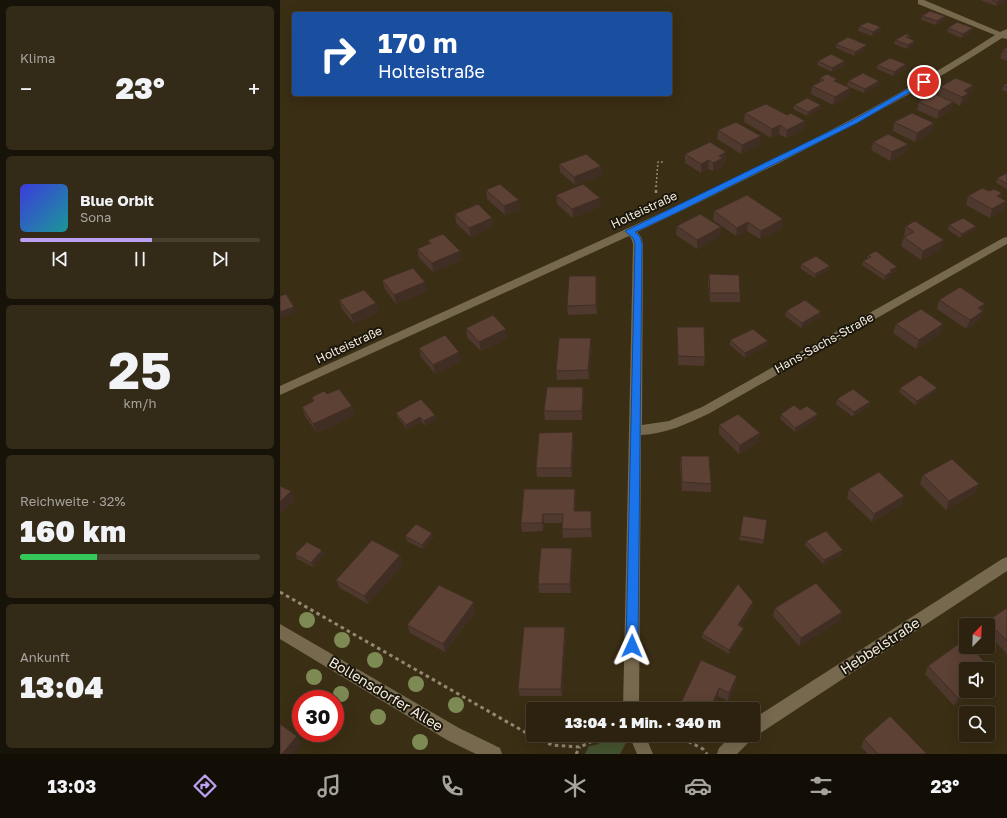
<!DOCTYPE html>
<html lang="de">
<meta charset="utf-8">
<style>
:root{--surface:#2c220f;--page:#342a18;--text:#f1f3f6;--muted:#a6a49e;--line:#483f2f;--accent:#bca0f2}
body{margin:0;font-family:"Golos Text",sans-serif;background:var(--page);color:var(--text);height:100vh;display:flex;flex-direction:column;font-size:15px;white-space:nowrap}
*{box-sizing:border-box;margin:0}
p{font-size:13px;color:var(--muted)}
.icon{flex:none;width:22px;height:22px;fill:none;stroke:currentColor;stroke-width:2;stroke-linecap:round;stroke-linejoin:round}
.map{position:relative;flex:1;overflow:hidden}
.panel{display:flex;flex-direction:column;gap:6px;padding:6px;background:#181308;width:280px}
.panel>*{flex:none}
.guide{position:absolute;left:12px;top:12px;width:380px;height:84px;border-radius:4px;box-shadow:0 4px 16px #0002,0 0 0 1px var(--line);background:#1a4fa0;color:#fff;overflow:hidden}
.needle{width:26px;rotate:23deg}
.controls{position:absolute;left:679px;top:618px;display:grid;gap:8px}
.controls a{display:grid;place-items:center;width:36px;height:36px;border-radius:4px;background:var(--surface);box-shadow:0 4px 16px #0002,0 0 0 1px var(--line);font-size:20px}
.speed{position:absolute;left:12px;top:690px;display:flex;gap:8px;font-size:20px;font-weight:700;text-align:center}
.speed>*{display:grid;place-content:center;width:52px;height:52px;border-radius:50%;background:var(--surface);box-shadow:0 4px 16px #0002,0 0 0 1px var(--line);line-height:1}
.speed .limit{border:6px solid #d22;background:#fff;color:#111}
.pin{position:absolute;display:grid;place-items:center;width:34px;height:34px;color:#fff;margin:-17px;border:2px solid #fff;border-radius:50%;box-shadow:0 1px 4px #0007}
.me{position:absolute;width:44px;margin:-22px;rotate:1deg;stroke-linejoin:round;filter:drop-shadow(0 0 3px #0008)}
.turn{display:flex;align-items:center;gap:14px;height:84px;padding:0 20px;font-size:18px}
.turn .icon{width:52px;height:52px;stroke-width:2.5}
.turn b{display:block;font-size:28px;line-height:34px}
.big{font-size:30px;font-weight:800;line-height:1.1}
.panel .tile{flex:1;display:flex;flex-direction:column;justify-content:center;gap:6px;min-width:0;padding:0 14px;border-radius:6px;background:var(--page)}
.panel .dial{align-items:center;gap:0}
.dial b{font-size:52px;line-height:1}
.song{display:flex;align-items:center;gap:12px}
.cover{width:48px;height:48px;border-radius:6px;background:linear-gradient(135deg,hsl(240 70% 55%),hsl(180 70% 35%))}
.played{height:4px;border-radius:2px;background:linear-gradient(90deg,var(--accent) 55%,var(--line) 55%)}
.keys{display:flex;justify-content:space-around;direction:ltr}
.heat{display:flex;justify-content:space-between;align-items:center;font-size:22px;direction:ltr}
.charge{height:6px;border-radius:3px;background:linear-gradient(90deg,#34c759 32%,var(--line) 0)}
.trip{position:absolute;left:246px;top:702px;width:234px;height:40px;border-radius:4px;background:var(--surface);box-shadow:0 4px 16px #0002,0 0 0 1px var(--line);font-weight:800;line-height:40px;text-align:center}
.tabs{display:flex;height:64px;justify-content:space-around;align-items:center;background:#120e06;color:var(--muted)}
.tabs .icon{width:28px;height:28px}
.tabs .active{color:var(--accent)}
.tabs b{font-size:18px;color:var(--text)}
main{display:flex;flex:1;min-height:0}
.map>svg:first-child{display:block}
</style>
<main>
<section class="panel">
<div class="tile"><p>Klima</p>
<div class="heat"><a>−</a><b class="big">23°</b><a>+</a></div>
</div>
<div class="tile">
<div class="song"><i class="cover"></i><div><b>Blue Orbit</b><p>Sona</p></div></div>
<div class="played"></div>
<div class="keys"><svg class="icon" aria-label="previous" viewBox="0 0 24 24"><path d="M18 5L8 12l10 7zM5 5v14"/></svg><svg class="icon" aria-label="pause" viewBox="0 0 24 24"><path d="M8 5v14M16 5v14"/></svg><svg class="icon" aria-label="next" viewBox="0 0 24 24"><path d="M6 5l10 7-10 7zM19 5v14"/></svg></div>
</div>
<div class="tile dial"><b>25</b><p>km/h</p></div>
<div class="tile"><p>Reichweite · 32%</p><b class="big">160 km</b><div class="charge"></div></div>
<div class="tile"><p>Ankunft</p><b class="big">13:04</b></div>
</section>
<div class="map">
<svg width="727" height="754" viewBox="0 0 727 754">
<rect width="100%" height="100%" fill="#3a2e14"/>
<polygon fill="#445330" points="334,735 347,735 347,741 340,754 305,754 309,746 316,745"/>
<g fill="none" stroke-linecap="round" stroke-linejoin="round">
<polyline stroke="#938974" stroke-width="1.5" stroke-dasharray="2 2" stroke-linecap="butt" points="376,187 378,162 384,162"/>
<polyline stroke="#938974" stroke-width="2.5" stroke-dasharray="3 3" stroke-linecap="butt" points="376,193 376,186"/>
<g stroke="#938974" stroke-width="3" stroke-dasharray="3.5 3.5" stroke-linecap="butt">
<polyline points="0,592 250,735 272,745 300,747 325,735"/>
<polyline points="396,735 423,749 427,754"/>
<polyline points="296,754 300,747"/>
</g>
<g fill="#76694e" fill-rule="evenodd">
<path d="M638 0H644L720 32 727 29V39L722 38C650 85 575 124 499 163 452 186 405 210 357 232L361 237 363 244 362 425 389 421 422 407 723 238 727 237V244L430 413C409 423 386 434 361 435L359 709H343L353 244 351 238 349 236 0 395V386C115 334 231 281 346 229 471 172 600 110 715 35L638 4Z"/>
<polygon points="727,557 727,571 479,734 472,736 470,741 457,754 437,754 439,748 452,735 473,735 473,719 722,559"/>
<polygon points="349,735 365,735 373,754 357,754"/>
</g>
<polygon fill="#76694e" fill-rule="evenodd" points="0,624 179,728 220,748 222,754 196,754 167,740 0,639"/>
</g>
<g fill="#7d8a54">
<circle cx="27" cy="620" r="8"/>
<circle cx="62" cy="640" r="8"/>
<circle cx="95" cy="660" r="8"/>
<circle cx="34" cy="677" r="8"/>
<circle cx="136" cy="684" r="8"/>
<circle cx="61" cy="694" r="8"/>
<circle cx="176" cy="705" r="8"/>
<circle cx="98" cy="717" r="8"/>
<circle cx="140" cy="742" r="8"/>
</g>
<g fill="#4f382d">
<polygon points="700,0 725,0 724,2 716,6"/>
<polygon points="642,16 665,16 664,20 656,25 641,20"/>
<polygon points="579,26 601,27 600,31 592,36 578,31"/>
<polygon points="668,28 692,32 682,38 667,32"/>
<polygon points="630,35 629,38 634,45 627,49 614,44 615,40"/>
<polygon points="556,44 586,49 574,56 556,48"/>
<polygon points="727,47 727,61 720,58 723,50"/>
<polygon points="538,61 565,61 565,65 552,72 537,65"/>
<polygon points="597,65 626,69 613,76 597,69"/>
<polygon points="540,78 557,82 569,96 553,105 531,94 532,86 540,82"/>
<polygon points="568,81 599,81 599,85 584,93 567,86"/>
<polygon points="727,83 727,92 722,90 723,86"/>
<polygon points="693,85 691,93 688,95 687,101 680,106 673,102 670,111 657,119 637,110 639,102 658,96 660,87"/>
<polygon points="514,105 541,105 540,109 527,116 513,109"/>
<polygon points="465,113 507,115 525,121 524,129 506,138 499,134 491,138 464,122"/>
<polygon points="614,122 654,123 652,132 635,142 613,131"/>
<polygon points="438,130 480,145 461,154 437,139"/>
<polygon points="593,142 628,144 626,153 610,161 591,150"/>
<polygon points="446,152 446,161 443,162 442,167 433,171 428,169 421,173 405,163 405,154"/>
<polygon points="279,164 321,166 322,175 295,185 280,172"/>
<polygon points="727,173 727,189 716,183 717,178"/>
<polygon points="206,190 240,209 225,215 207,199"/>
<polygon points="709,191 722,193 721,198 726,201 723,210 710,218 686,205 688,196"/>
<polygon points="276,195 320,207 293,218 277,204"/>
<polygon points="434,211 502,228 480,239 467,231 456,236 433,220"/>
<polygon points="175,214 212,218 213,227 191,237 176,223"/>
<polygon points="669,225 696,226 695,230 680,238 668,230"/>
<polygon points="397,226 441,227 440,236 417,249 396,235"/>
<polygon points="626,226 661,249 641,260 621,246 624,237 626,236 624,235"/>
<polygon points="148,240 182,260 153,272 139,258 137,249 149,244"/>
<polygon points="588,255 617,267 616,271 611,274 611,276 604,280 582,265 583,261 587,259"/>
<polygon points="521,264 550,266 549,270 535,278 521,269"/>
<polygon points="429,274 460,293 460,302 430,302 428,283"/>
<polygon points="316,276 317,314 288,315 287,306"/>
<polygon points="102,280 147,291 116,304 105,289"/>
<polygon points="59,300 96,303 99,312 74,324 62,309"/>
<polygon points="659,300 705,304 700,320 686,329 657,309"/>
<polygon points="506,311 540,317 521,328 505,316"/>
<polygon points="616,324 661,333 636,349 613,333"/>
<polygon points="397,327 425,357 424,366 398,365"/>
<polygon points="186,328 227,338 201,351 187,337"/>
<polygon points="450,340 487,346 465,358 450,345"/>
<polygon points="312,347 309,379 277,380 276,371"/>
<polygon points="139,348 181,361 155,374 141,357"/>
<polygon points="303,387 304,396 302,420 265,420 264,411"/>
<polygon points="620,388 656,392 635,405 619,392"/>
<polygon points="47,394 75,415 37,433 25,416 22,407 33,401 32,397"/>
<polygon points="557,399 590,402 589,406 573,417 556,404"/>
<polygon points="520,410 537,419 515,432 500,419 501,414"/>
<polygon points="116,413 155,415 156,420 145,426 142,422 127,429 117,417"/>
<polygon points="439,425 479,442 459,454 439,434"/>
<polygon points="294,441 292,477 257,477 256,468"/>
<polygon points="401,456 431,484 431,492 402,491 400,465"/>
<polygon points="643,475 699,484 695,493 666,510 640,484"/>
<polygon points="295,489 296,497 295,511 311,511 312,537 283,538 282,529 282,523 264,523 263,531 242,532 241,523"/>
<polygon points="569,489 624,496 621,505 592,522 567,498"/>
<polygon points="463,516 487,520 483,544 459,540"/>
<polygon points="152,533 154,537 143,549 127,541 125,536"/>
<polygon points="526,541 562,555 543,564 525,545"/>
<polygon points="292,548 293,557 291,593 259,593 258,584"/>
<polygon points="42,550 44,554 33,567 17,559 15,554"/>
<polygon points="120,555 123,564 88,604 60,588 56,580"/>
<polygon points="473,607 460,626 463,632 449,654 422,638 422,634"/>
<polygon points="495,608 562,612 560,621 519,646 493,616"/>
<polygon points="727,608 727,654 708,634 708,625 705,625 707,621"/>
<polygon points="196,611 165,652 130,633 127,625"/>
<polygon points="286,636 282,696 240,696 238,689"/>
<polygon points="684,640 686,642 686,647 690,647 715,672 710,680 708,681 708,669 686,669 686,691 695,691 674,706 645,674 648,666"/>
<polygon points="421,660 456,684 448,701 438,696 432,709 401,709 401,703"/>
<polygon points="584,739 645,754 588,754 581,747"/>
</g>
<g fill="#402e24">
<polygon points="721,0 725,0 724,2 716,6 717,2"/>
<polygon points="665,16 664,20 656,25 657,21"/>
<polygon points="601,27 600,31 592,36 593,32"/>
<polygon points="693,28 692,32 682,38 683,34"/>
<polygon points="635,41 634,45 627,49 628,45"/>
<polygon points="587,45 586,49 574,56 575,52"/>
<polygon points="565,61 565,65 552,72 552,68"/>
<polygon points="626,64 626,69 613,76 614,72"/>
<polygon points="599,81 599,85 584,93 585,89"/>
<polygon points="693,85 691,93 688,95 687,101 680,106 684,91"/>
<polygon points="570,88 569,96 553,105 555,97"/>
<polygon points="673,102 670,111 657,119 659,111"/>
<polygon points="541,105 540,109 527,116 528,112"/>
<polygon points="525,121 524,129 506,138 507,130"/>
<polygon points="654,123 652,132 635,142 637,133"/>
<polygon points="500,125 499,134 491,138 492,129"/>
<polygon points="481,136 480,145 461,154 462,145"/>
<polygon points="628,144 626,153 610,161 612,152"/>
<polygon points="446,152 446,161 443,162 442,167 433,171 433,163 439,156"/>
<polygon points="429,160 428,169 421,173 421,164"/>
<polygon points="321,166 322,175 295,185 294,177"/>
<polygon points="722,193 719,202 717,196"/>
<polygon points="320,198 320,207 293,218 292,209"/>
<polygon points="239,200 240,209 225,215 224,206"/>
<polygon points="726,201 723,210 710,218 712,209"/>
<polygon points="212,218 213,227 191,237 189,228"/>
<polygon points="503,219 502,228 480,239 481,231"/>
<polygon points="468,222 467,231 456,236 457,228"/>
<polygon points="696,226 695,230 680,238 682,234"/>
<polygon points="441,227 440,236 417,249 417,240"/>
<polygon points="664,240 661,249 641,260 643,251"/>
<polygon points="180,251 182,260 153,272 152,263"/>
<polygon points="550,266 549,270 535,278 535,274"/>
<polygon points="617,267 616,271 611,274 611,276 604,280 605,276 610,270"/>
<polygon points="316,276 317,285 317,314 316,305"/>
<polygon points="145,282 147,291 116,304 114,295"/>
<polygon points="96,303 99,312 74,324 71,315"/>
<polygon points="705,304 700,320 686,329 690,320 698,308"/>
<polygon points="14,307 16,312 0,318 0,312"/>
<polygon points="541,312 540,317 521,328 522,323"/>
<polygon points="663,324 661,333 636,349 639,340"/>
<polygon points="226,329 227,338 201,351 199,342"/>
<polygon points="311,338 312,347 309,379 308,370"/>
<polygon points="488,341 487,346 465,358 465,353"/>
<polygon points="179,352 181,361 155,374 153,365"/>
<polygon points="303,387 304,396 302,420 302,411"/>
<polygon points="657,388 656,392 635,405 637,401"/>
<polygon points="590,402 589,406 573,417 574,412"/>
<polygon points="72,406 75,415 37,433 33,424"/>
<polygon points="538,414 537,419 515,432 515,428"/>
<polygon points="155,415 156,420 145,426 144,421"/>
<polygon points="140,417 142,422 127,429 126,425"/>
<polygon points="293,432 294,441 292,477 291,468"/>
<polygon points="480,433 479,442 459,454 460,445"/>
<polygon points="699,484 695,493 666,510 669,501"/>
<polygon points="295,489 296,497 295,520 294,511"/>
<polygon points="11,491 15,500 0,515 0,502"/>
<polygon points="624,496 621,505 592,522 594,514"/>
<polygon points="311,511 312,519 312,537 311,529"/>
<polygon points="263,514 264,523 263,531 262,523"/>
<polygon points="152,533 154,537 143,549 142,545"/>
<polygon points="292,548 293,557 291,593 290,584"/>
<polygon points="42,550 44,554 33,567 31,563"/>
<polygon points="563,550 562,555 543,564 544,560"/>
<polygon points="120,555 123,564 88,604 84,596"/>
<polygon points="194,602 196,611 165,652 163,644"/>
<polygon points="473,602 473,607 458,629 458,625"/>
<polygon points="562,612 560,621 519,646 521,638"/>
<polygon points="285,627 286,636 282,696 281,689"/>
<polygon points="464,628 463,632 449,654 449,650"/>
<polygon points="715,672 710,680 708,681 708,677"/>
<polygon points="457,676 456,684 448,701 449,693"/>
<polygon points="439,688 438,696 432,709 430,709"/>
<polygon points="688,691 695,691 674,706 678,698"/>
<polygon points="17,736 22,743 13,754 2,754"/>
</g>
<g fill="#5c4134" stroke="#402e24">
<polygon points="712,0 721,0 717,2"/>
<polygon points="650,11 665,16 657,21 642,16"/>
<polygon points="588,22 601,27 593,32 579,26"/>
<polygon points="677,22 693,28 683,34 668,28"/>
<polygon points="626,34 630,35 626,37 635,41 628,45 615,40"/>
<polygon points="568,37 587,45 575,52 556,44"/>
<polygon points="727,47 727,52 723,50"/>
<polygon points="551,54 565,61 552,68 538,61"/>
<polygon points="610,58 626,64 614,72 597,65"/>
<polygon points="583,73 599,81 585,89 568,81"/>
<polygon points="547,74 557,79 554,81 570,88 555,97 532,86 544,80 540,78"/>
<polygon points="676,78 693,85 684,91 689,93 682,97 660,87"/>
<polygon points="727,83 727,87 723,86"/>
<polygon points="653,93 673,102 659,111 639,102"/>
<polygon points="527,98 541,105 528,112 514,105"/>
<polygon points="486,104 507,115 511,113 525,121 507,130 500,125 492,129 465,113"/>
<polygon points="632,113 654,123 637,133 614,122"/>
<polygon points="456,122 481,136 462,145 438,130"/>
<polygon points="608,134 628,144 612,152 593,142"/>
<polygon points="430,142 446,152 439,156 443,158 433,163 429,160 421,164 405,154"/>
<polygon points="306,154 321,166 294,177 279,164"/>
<polygon points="727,173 727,184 717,178"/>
<polygon points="220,184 239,200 224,206 206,190"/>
<polygon points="303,184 320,198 292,209 276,195"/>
<polygon points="702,188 709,191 714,189 722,193 717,196 726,201 712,209 688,196"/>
<polygon points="467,195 503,219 481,231 468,222 457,228 434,211"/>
<polygon points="198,204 212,218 189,228 175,214"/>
<polygon points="420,214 441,227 417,240 397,226"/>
<polygon points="683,218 696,226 682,234 669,225"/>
<polygon points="635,221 664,240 643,251 624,237 634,232 626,226"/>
<polygon points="163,234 180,251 152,263 137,249 151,243 148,240"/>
<polygon points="596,251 617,267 610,270 612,271 605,276 583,261 591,257 588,255"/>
<polygon points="536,256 550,266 535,274 521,264"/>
<polygon points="133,268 145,282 114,295 102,280"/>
<polygon points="429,274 459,275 460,293 430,293"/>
<polygon points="289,276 316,276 316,305 287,306"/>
<polygon points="680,287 705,304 698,308 703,311 690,320 659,300"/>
<polygon points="84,290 96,303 71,315 59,300"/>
<polygon points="6,294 14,307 0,312 0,296"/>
<polygon points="525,300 541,312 522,323 506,311"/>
<polygon points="641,309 663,324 639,340 616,324"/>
<polygon points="213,315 226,329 199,342 186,328"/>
<polygon points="397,327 424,327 425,357 398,356"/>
<polygon points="473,329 488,341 465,353 450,340"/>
<polygon points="165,335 179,352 153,365 139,348"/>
<polygon points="279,338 311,338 308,370 276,371"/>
<polygon points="640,375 657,388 637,401 620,388"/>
<polygon points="267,387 303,387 302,411 264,411"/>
<polygon points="59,389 72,406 33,424 22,407 34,401 32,397 44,391 47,394"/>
<polygon points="573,389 590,402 574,412 557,399"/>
<polygon points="141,399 155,415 144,421 140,417 126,425 116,413"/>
<polygon points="514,405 520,410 527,406 538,414 515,428 501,414"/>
<polygon points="458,414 480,433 460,445 439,425"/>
<polygon points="293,432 291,468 256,468 259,433"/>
<polygon points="401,456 429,456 431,484 402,482"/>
<polygon points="672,459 699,484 669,501 643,475"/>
<polygon points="599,472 624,496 594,514 569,489"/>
<polygon points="0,486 11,491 0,502"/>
<polygon points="244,489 295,489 294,511 311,511 311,529 282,529 283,514 263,514 262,523 241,523"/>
<polygon points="463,516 487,520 484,540 460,536"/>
<polygon points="136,524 152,533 142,545 125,536"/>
<polygon points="546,531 563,550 544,560 526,541"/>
<polygon points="92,540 120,555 84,596 56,580"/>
<polygon points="27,542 42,550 31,563 15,554"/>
<polygon points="261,548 292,548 290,584 258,584"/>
<polygon points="536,583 562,612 521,638 495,608"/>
<polygon points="458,584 473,602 458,625 464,628 449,650 422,634"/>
<polygon points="159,585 194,602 163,644 127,625"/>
<polygon points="727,608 727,641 707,621"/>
<polygon points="244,627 285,627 281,689 238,689"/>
<polygon points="684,640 686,642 686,647 690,647 715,672 708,677 708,669 686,669 686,691 688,691 678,698 648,666"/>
<polygon points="421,660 457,676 449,693 439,688 430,709 413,709 401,703"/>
<polygon points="610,716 646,753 644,754 598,754 584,739"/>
<polygon points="0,724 17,736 2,754 0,754"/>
</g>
<polygon fill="#1a73e8" stroke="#114b97" points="642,81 647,82 577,123 398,212 355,232 360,237 362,244 358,646 356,649 352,651 348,649 346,646 355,244 353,238 345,231 573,120"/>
<g text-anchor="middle" stroke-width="4" stroke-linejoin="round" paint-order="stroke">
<g font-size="12" fill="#f5edde" stroke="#1c170c">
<text transform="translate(364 210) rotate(-25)" y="4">Holteistraße</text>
<text transform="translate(544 343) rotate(-29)" y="4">Hans-Sachs-Straße</text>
<text transform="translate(69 345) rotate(-25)" y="4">Holteistraße</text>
</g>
<g font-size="14" fill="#f5edde" stroke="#1c170c">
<text transform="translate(600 646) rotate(-33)" y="5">Hebbelstraße</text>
<text transform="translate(106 694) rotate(31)" y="5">Bollensdorfer Allee</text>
</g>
</g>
</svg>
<div class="controls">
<a><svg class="needle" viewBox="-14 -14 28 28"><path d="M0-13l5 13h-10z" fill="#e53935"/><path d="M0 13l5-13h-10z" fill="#a6a49e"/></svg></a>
<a><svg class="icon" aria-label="sound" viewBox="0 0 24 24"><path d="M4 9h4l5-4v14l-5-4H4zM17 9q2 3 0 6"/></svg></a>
<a><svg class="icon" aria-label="search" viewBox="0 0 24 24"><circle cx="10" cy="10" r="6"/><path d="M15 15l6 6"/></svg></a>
</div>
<div class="speed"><div class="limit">30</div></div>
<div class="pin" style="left:644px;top:82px;background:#d93025"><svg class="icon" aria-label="arrive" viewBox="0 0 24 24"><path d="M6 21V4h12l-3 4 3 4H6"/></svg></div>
<svg class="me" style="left:352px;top:646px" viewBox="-20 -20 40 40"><path d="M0-17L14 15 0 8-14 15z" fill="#1a73e8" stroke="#fff" stroke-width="4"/></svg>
<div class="trip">13:04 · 1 Min. · 340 m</div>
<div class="guide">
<div class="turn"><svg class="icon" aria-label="right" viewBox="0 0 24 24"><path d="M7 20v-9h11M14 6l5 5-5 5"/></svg><div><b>170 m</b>Holteistraße</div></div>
</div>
</div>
</main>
<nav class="tabs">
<b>13:03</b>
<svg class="icon active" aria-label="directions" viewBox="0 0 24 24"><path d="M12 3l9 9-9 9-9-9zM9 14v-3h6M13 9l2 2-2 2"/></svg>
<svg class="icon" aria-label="music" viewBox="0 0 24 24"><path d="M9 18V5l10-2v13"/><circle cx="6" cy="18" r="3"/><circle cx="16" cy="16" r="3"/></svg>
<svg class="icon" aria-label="phone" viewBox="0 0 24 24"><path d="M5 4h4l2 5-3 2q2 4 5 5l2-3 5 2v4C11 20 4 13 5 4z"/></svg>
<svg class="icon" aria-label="climate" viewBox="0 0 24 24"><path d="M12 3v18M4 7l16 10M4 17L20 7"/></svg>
<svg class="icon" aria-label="car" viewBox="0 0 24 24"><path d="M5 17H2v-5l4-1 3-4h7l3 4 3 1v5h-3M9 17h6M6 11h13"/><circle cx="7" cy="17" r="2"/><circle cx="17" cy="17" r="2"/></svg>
<svg class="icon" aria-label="filters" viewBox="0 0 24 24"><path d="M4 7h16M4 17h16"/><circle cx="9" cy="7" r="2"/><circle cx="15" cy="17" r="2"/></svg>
<b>23°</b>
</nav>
